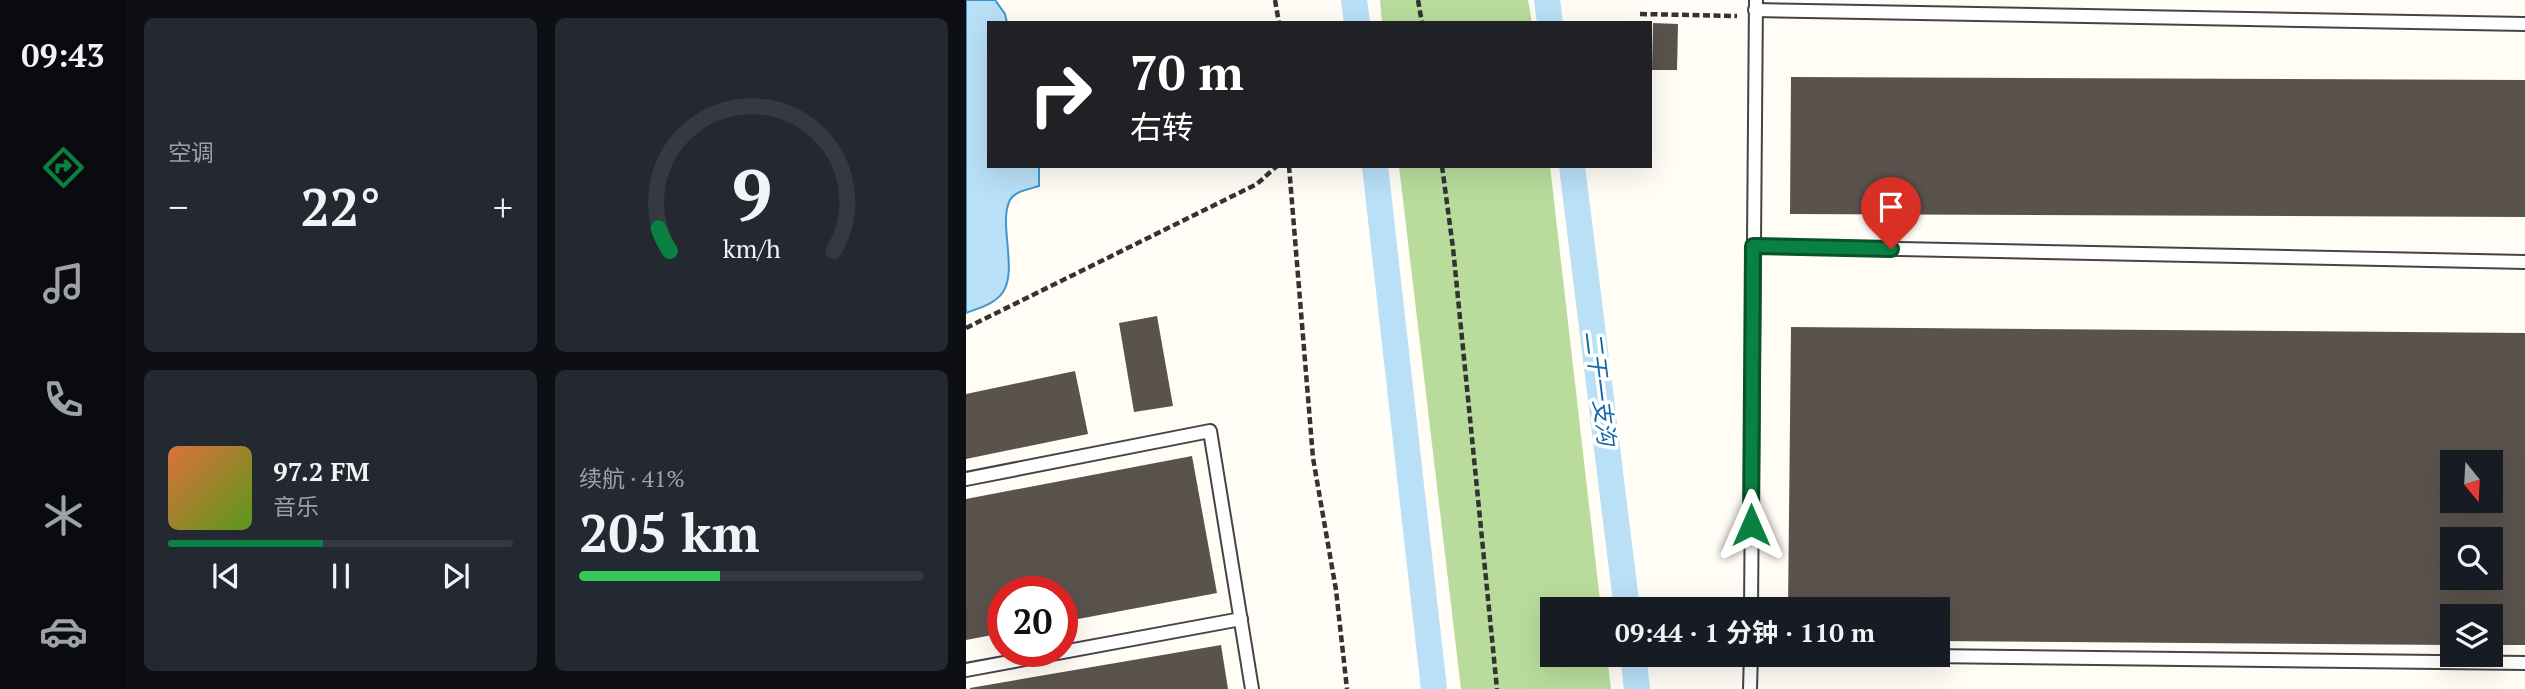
<!DOCTYPE html>
<html lang="zh">
<meta charset="utf-8">
<style>
:root{--surface:#171b24;--page:#242831;--text:#f1f3f6;--muted:#9ea1a6;--line:#363941;--accent:#0b8043}
body{margin:0;font-family:"PT Serif","Noto Sans SC",serif;background:var(--page);color:var(--text);height:100vh;display:flex;flex-direction:column;font-size:26px;white-space:nowrap}
*{box-sizing:border-box;margin:0}
p{font-size:23px;color:var(--muted)}
.icon{flex:none;width:38px;height:38px;fill:none;stroke:currentColor;stroke-width:2;stroke-linecap:round;stroke-linejoin:round}
.map{position:relative;flex:1;overflow:hidden}
.drawer{display:flex;flex-direction:column;gap:18px;padding:18px;background:#0d0f14;width:840px}
.drawer>*{flex:none}
.banner{position:absolute;left:21px;top:21px;width:665px;height:147px;border-radius:0px;box-shadow:0 7px 28px #0002;background:#202124;color:#fff;overflow:hidden}
.needle{width:46px;rotate:162deg}
.tools{position:absolute;left:1474px;top:450px;display:grid;gap:14px}
.tools a{display:grid;place-items:center;width:63px;height:63px;border-radius:0px;background:var(--surface);box-shadow:0 7px 28px #0002;font-size:35px}
.speed{position:absolute;left:21px;top:576px;display:flex;gap:14px;font-size:35px;font-weight:700;text-align:center}
.speed>*{display:grid;place-content:center;width:91px;height:91px;border-radius:50%;background:var(--surface);box-shadow:0 7px 28px #0002;line-height:1}
.speed .limit{border:10px solid #d22;background:#fff;color:#111}
.pin{position:absolute;display:grid;place-items:center;width:60px;height:60px;color:#fff;margin:-72px -30px;border-radius:50% 50% 50% 0;rotate:-45deg;box-shadow:0 0 7px #0007}
.pin .icon{rotate:45deg}
.me{position:absolute;width:77px;margin:-38px;rotate:0deg;stroke-linejoin:round;filter:drop-shadow(0 0 5px #0008)}
.turn{display:flex;align-items:center;gap:24px;height:147px;padding:0 28px;font-size:32px}
.turn .icon{width:91px;height:91px;stroke-width:2.5}
.turn b{display:block;font-size:49px;line-height:60px}
.big{font-size:52px;font-weight:700;line-height:1.1}
.drawer .card{flex:1;display:flex;flex-direction:column;justify-content:center;gap:10px;min-width:0;padding:0 24px;border-radius:10px;background:var(--page)}
.drawer .dial{align-items:center;gap:0}
.dial svg{height:182px;overflow:visible;fill:none;stroke:var(--line);stroke-width:7;stroke-linecap:round;text-anchor:middle}
.dial text{fill:var(--text);stroke:none}
.song{display:flex;align-items:center;gap:21px}
.cover{width:84px;height:84px;border-radius:10px;background:linear-gradient(135deg,hsl(20 70% 55%),hsl(90 70% 35%))}
.played{height:7px;border-radius:4px;background:linear-gradient(90deg,var(--accent) 45%,var(--line) 45%)}
.keys{display:flex;justify-content:space-around;direction:ltr}
.heat{display:flex;justify-content:space-between;align-items:center;font-size:38px;direction:ltr}
.charge{height:10px;border-radius:5px;background:linear-gradient(90deg,#34c759 41%,var(--line) 0)}
.drawer .tiles{flex:1;display:grid;gap:18px;grid-template-columns:repeat(2,1fr)}
.trip{position:absolute;left:574px;top:597px;width:410px;height:70px;border-radius:0px;background:var(--surface);box-shadow:0 7px 28px #0002;font-weight:700;line-height:70px;text-align:center}
main{display:flex;flex:1;min-height:0}
.menu{display:flex;flex-direction:column;width:126px;justify-content:space-around;align-items:center;background:#090b0e;color:var(--muted)}
.menu .icon{width:49px;height:49px}
.menu .on{color:var(--accent)}
.menu b{font-size:32px;color:var(--text)}
.map>svg:first-child{display:block}
</style>
<main>
<nav class="menu">
<b>09:43</b>
<svg class="icon on" aria-label="directions" viewBox="0 0 24 24"><path d="M12 3l9 9-9 9-9-9zM9 14v-3h6M13 9l2 2-2 2"/></svg>
<svg class="icon" aria-label="music" viewBox="0 0 24 24"><path d="M9 18V5l10-2v13"/><circle cx="6" cy="18" r="3"/><circle cx="16" cy="16" r="3"/></svg>
<svg class="icon" aria-label="phone" viewBox="0 0 24 24"><path d="M5 4h4l2 5-3 2q2 4 5 5l2-3 5 2v4C11 20 4 13 5 4z"/></svg>
<svg class="icon" aria-label="climate" viewBox="0 0 24 24"><path d="M12 3v18M4 7l16 10M4 17L20 7"/></svg>
<svg class="icon" aria-label="car" viewBox="0 0 24 24"><path d="M5 17H2v-5l4-1 3-4h7l3 4 3 1v5h-3M9 17h6M6 11h13"/><circle cx="7" cy="17" r="2"/><circle cx="17" cy="17" r="2"/></svg>
</nav>
<section class="drawer">
<div class="tiles">
<div class="card"><p>空调</p>
<div class="heat"><a>−</a><b class="big">22°</b><a>+</a></div>
</div>
<div class="card dial"><svg viewBox="0 0 100 80">
<path d="M14 69A42 42 0 1 1 86 69"/>
<path d="M14 69A42 42 0 0 1 9 59" stroke="#0b8043"/>
<text x="50" y="56" font-size="32" font-weight="700">9</text>
<text x="50" y="72" font-size="11">km/h</text>
</svg></div>
<div class="card">
<div class="song"><i class="cover"></i><div><b>97.2 FM</b><p>音乐</p></div></div>
<div class="played"></div>
<div class="keys"><svg class="icon" aria-label="previous" viewBox="0 0 24 24"><path d="M18 5L8 12l10 7zM5 5v14"/></svg><svg class="icon" aria-label="pause" viewBox="0 0 24 24"><path d="M8 5v14M16 5v14"/></svg><svg class="icon" aria-label="next" viewBox="0 0 24 24"><path d="M6 5l10 7-10 7zM19 5v14"/></svg></div>
</div>
<div class="card"><p>续航 · 41%</p><b class="big">205 km</b><div class="charge"></div></div>
</div>
</section>
<div class="map">
<svg width="1559" height="689" viewBox="0 0 1559 689">
<rect width="100%" height="100%" fill="#fffdf5"/>
<g fill="#b9dc9c">
<polygon points="414,0 562,0 566,23 416,23"/>
<polygon points="433,166 584,166 635,609 586,609 586,654 641,655 645,689 495,689"/>
</g>
<path fill="#b9e0f7" stroke="#3f96cf" stroke-width="2" d="M0 0H29L39 14 41 23H23V166H73V186C64 189 49 191 44 200 32 222 52 270 37 292 29 304 13 308 0 313Z"/>
<g fill="none" stroke-linecap="round" stroke-linejoin="round">
<g stroke="#b9e0f7" stroke-width="26">
<polyline points="388,0 391,23"/>
<polyline points="581,0 584,23"/>
<polyline points="409,166 468,689"/>
<polyline points="606,166 661,609"/>
<polyline points="667,654 671,689"/>
</g>
</g>
<g fill="#5a524d" fill-rule="evenodd">
<polygon points="687,23 712,24 711,70 686,70"/>
<polygon points="825,77 1559,80 1559,217 824,214"/>
<polygon points="191,316 207,406 168,412 153,323"/>
<path d="M825 327 1559 333V645H1524V616H1486V645L971 641V609H822ZM1486 462H1524V500H1486ZM1486 539H1524V578H1486Z"/>
<polygon points="109,371 122,434 0,459 0,394"/>
<polygon points="226,456 251,593 96,622 96,592 37,592 37,633 0,640 0,499"/>
<polygon points="255,645 262,689 4,689 4,688"/>
</g>
<g fill="none" stroke-linecap="round" stroke-linejoin="round">
<defs>
<g id="service">
<polyline points="789,10 1559,24"/>
<polyline points="787,246 1559,262"/>
<polyline points="0,479 244,431 286,689"/>
<polyline points="785,609 790,0"/>
<polyline points="787,654 1559,663"/>
<polyline points="0,670 275,619"/>
<polyline points="784,689 785,654"/>
</g>
</defs>
<use href="#service" stroke="#444" stroke-width="16"/>
<g stroke="#333" stroke-width="4.5" stroke-dasharray="7 3.5" stroke-linecap="butt">
<polyline points="309,0 313,23"/>
<polyline points="452,0 456,23"/>
<polyline points="674,14 771,16"/>
<polyline points="323,166 347,458 370,590 381,689"/>
<polyline points="476,166 487,248 531,689"/>
<polyline points="0,328 291,184 311,166"/>
</g>
<use href="#service" stroke="#fff" stroke-width="12"/>
</g>
<g fill="none" stroke-linecap="round" stroke-linejoin="round">
<defs>
<polyline id="route" points="785,525 787,246 925,249"/>
</defs>
<use href="#route" stroke="#07532c" stroke-width="18"/>
<use href="#route" stroke="#0b8043" stroke-width="12"/>
</g>
<g text-anchor="middle" stroke-width="7" stroke-linejoin="round" paint-order="stroke">
<g font-size="23" font-style="italic" fill="#1768a6" stroke="#fff">
<text transform="translate(634 388) rotate(83)" y="8">二干一支沟</text>
</g>
</g>
</svg>
<div class="tools">
<a><svg class="needle" viewBox="-14 -14 28 28"><path d="M0-13l5 13h-10z" fill="#e53935"/><path d="M0 13l5-13h-10z" fill="#9ea1a6"/></svg></a>
<a><svg class="icon" aria-label="search" viewBox="0 0 24 24"><circle cx="10" cy="10" r="6"/><path d="M15 15l6 6"/></svg></a>
<a><svg class="icon" aria-label="layers" viewBox="0 0 24 24"><path d="M12 4l9 5-9 5-9-5zM3 14l9 5 9-5"/></svg></a>
</div>
<div class="speed"><div class="limit">20</div></div>
<div class="pin" style="left:925px;top:249px;background:#d93025"><svg class="icon" aria-label="arrive" viewBox="0 0 24 24"><path d="M6 21V4h12l-3 4 3 4H6"/></svg></div>
<svg class="me" style="left:785px;top:525px" viewBox="-20 -20 40 40"><path d="M0-17L14 15 0 8-14 15z" fill="#0b8043" stroke="#fff" stroke-width="4"/></svg>
<div class="trip">09:44 · 1 分钟 · 110 m</div>
<div class="banner">
<div class="turn"><svg class="icon" aria-label="right" viewBox="0 0 24 24"><path d="M7 20v-9h11M14 6l5 5-5 5"/></svg><div><b>70 m</b>右转</div></div>
</div>
</div>
</main>
